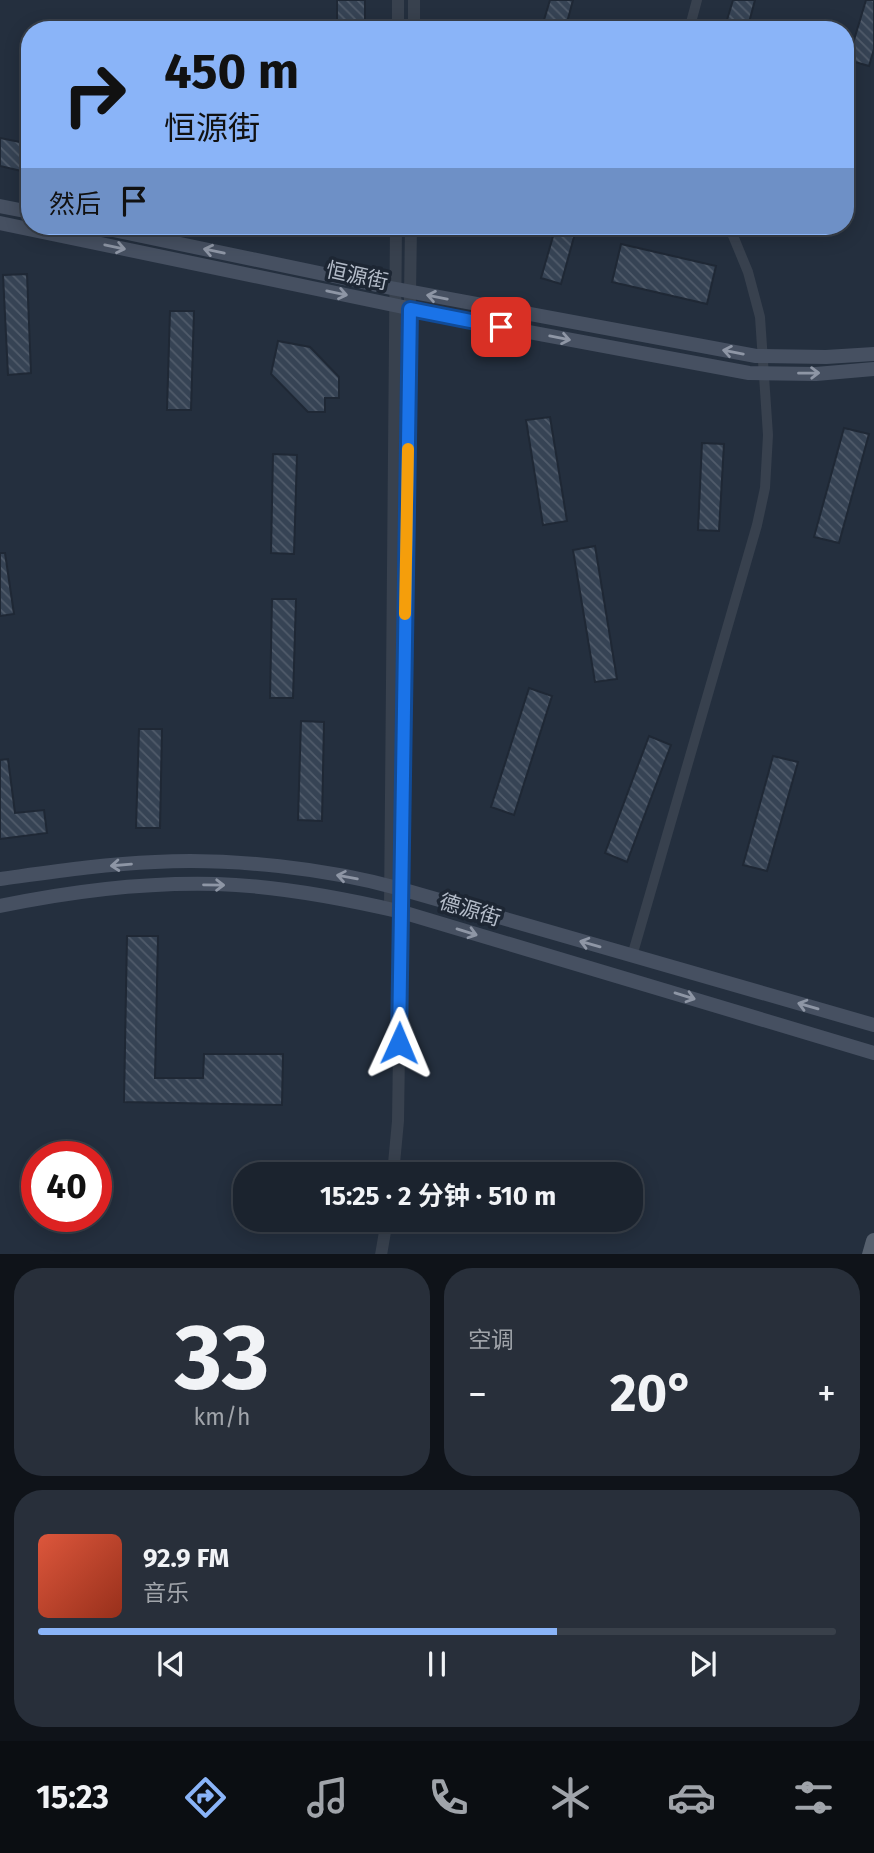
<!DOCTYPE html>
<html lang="zh">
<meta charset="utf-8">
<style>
:root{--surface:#1b232e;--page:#282f3a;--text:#f1f3f6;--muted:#a0a4aa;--line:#39404a;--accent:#8ab4f8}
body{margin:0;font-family:"Fira Sans","Noto Sans SC",sans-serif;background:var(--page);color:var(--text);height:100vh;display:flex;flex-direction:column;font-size:26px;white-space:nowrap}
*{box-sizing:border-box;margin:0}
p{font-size:23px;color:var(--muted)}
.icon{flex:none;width:38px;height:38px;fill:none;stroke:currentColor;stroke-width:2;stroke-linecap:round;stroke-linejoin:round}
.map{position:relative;height:1254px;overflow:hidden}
.drawer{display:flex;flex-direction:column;gap:14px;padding:14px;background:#0f1319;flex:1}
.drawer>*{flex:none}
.banner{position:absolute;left:21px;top:21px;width:833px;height:214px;border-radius:28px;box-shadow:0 4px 18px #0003,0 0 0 2px var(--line);background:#8ab4f8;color:#111;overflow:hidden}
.speed{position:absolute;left:21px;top:1141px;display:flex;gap:14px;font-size:35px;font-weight:700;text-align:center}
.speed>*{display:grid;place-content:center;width:91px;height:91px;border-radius:50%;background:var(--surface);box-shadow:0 4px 18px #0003,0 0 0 2px var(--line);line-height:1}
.speed .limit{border:10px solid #d22;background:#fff;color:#111}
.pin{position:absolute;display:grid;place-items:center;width:60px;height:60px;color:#fff;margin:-30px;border-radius:14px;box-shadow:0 4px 10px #0006}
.me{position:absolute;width:77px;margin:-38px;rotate:1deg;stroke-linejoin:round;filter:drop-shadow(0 0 5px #0008)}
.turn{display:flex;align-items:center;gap:24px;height:147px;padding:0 28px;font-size:32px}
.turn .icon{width:91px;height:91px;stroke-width:2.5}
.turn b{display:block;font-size:49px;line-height:60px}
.then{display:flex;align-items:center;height:66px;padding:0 28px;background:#0003;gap:14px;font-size:26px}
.big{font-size:52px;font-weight:700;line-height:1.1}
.drawer .widget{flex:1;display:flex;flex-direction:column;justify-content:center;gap:10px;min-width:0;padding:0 24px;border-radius:28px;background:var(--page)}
.drawer .dial{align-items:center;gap:0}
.dial b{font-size:91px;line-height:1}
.song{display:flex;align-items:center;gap:21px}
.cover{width:84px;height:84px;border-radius:10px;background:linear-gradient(135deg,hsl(10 70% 55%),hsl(10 70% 35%))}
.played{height:7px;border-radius:4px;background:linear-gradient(90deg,var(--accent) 65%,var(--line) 65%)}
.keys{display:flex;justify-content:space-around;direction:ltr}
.heat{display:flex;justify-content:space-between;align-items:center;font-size:38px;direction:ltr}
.drawer .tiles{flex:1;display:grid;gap:14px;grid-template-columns:1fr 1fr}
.widget:last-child{grid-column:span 2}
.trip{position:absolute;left:233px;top:1162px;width:410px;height:70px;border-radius:28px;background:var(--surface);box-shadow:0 4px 18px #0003,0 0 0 2px var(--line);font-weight:700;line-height:70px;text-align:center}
.tabs{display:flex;height:112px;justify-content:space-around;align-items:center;background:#0b0e12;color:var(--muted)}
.tabs .icon{width:49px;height:49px}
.tabs .active{color:var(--accent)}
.tabs b{font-size:32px;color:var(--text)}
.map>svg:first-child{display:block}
</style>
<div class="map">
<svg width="874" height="1255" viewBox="0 0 874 1255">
<defs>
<pattern id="building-back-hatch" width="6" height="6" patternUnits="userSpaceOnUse" patternTransform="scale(1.75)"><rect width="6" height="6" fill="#364354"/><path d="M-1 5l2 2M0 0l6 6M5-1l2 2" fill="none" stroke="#515c6b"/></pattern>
</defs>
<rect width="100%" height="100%" fill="#242f3e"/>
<g fill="url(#building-back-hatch)" stroke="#1f2835" stroke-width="2">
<rect x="337" y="0" width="28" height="30"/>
<polygon points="550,0 573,0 565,30 541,30"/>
<polygon points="733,0 755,0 747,30 724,30"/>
<polygon points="866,0 874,0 874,49 869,66 848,60"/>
<polygon points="0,138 30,144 30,173 0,166"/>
<polygon points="556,226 577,226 561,284 541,278"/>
<polygon points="621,244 716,266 707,304 612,282"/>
<polygon points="27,274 31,373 8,375 3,275"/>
<polygon points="170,311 194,311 191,410 167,410"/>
<polygon points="278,341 310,347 339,377 339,398 325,398 325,412 308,412 271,374"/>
<polygon points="550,417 567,521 543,525 526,420"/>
<polygon points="844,428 869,434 839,543 814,537"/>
<polygon points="702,443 724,444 719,531 698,530"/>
<polygon points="273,454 297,455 294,554 271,553"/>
<polygon points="595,546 617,679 595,682 573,550"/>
<polygon points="0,553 5,553 14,614 0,616"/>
<polygon points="272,599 296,599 293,698 270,698"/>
<polygon points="529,688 552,696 514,815 491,807"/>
<polygon points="301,721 324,722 322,821 298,820"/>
<polygon points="139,729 162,729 160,828 136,828"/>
<polygon points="649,736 671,745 627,862 605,853"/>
<polygon points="773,756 798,762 767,871 743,865"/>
<polygon points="8,759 15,813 44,810 47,833 0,839 0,760"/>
<polygon points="127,936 158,936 155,1078 203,1078 204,1054 283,1054 282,1105 124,1102"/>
</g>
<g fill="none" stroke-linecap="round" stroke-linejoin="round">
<g stroke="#38414e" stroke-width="10">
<polyline points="689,30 697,0"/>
<polyline points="632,956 757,525 765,488 768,435 760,317 748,272 729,226"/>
</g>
<g stroke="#38414e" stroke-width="12">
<polyline points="398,30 398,0"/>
<polyline points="414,30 414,0"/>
<polyline points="390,909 396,226"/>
<polyline points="393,1174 398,1121 411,226"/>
<polyline points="381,1255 387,1220"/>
</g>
<g stroke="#465061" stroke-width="14">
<polyline points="0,206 30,212"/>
<polyline points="0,223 475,322 749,373 816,374 874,369"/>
<polyline points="94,226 391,288 756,356 826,357 874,354"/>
<path d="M0 879C51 872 103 864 155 862 233 858 326 868 401 889L874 1025"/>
<path d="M0 906C72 891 144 882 217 884 279 886 342 898 402 912L874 1053"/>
</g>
<polyline stroke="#56606e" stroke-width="16" points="870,1255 874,1241"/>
</g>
<defs><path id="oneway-shaft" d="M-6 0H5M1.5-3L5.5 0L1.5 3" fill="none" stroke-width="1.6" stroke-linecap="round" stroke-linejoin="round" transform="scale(1.75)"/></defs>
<g stroke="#8e96a5">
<use href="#oneway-shaft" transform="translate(115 247) rotate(12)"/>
<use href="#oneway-shaft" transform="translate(214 251) rotate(-168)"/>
<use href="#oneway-shaft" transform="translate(337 293) rotate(12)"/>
<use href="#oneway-shaft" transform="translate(437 297) rotate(-169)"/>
<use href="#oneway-shaft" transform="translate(560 338) rotate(11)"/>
<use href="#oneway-shaft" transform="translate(733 352) rotate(-169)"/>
<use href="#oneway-shaft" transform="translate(809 373) rotate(-1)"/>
<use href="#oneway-shaft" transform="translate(121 865) rotate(175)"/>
<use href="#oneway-shaft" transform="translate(347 877) rotate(-170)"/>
<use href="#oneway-shaft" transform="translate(214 885) rotate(1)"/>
<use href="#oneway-shaft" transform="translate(467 932) rotate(17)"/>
<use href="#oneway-shaft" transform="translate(590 944) rotate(-164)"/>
<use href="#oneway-shaft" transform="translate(685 996) rotate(17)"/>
<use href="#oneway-shaft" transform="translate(808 1006) rotate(-164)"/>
</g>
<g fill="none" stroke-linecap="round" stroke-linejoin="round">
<defs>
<polyline id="route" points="399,1043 410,309 501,327"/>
</defs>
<use href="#route" stroke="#114b97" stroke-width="18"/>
<use href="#route" stroke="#1a73e8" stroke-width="12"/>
<polyline stroke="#f59e0b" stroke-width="12" points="405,614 408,449"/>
</g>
<g text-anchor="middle" stroke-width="7" stroke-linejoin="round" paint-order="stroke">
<g font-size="21" fill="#b4bcc9" stroke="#1d2633">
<text transform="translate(357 276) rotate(12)" y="7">恒源街</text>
<text transform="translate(470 910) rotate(17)" y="7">德源街</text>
</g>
</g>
</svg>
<div class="speed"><div class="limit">40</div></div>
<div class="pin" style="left:501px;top:327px;background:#d93025"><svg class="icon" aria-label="arrive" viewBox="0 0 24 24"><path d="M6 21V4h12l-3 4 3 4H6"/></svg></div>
<svg class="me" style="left:399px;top:1043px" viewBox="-20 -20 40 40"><path d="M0-17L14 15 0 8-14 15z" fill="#1a73e8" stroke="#fff" stroke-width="4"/></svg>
<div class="trip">15:25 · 2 分钟 · 510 m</div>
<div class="banner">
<div class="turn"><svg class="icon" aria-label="right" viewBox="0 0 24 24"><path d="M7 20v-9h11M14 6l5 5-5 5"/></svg><div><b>450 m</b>恒源街</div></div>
<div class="then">然后<svg class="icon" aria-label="arrive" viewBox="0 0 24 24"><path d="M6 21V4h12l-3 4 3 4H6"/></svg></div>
</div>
</div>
<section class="drawer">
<div class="tiles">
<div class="widget dial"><b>33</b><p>km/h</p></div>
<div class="widget"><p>空调</p>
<div class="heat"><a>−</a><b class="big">20°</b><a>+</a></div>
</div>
<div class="widget">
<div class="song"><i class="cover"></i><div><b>92.9 FM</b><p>音乐</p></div></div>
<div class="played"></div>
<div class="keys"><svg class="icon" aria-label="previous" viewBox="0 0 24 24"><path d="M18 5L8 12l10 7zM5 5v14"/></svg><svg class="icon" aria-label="pause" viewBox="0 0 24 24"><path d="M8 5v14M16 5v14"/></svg><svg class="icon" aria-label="next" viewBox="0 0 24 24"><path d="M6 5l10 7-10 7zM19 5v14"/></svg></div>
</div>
</div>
</section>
<nav class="tabs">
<b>15:23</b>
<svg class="icon active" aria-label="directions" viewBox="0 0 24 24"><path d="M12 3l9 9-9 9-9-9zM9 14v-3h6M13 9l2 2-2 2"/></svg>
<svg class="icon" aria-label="music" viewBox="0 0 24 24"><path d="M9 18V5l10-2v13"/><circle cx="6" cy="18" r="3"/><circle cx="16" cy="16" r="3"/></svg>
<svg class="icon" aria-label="phone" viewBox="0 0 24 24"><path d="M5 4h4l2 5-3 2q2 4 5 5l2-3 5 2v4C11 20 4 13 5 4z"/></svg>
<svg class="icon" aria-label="climate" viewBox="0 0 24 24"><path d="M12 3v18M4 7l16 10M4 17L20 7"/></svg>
<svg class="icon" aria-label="car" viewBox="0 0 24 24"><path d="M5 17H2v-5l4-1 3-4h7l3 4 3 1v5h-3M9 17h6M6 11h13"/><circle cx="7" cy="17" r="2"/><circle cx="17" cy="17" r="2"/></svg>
<svg class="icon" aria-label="filters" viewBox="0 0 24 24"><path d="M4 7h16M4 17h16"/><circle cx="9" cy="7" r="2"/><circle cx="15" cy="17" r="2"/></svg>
</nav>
